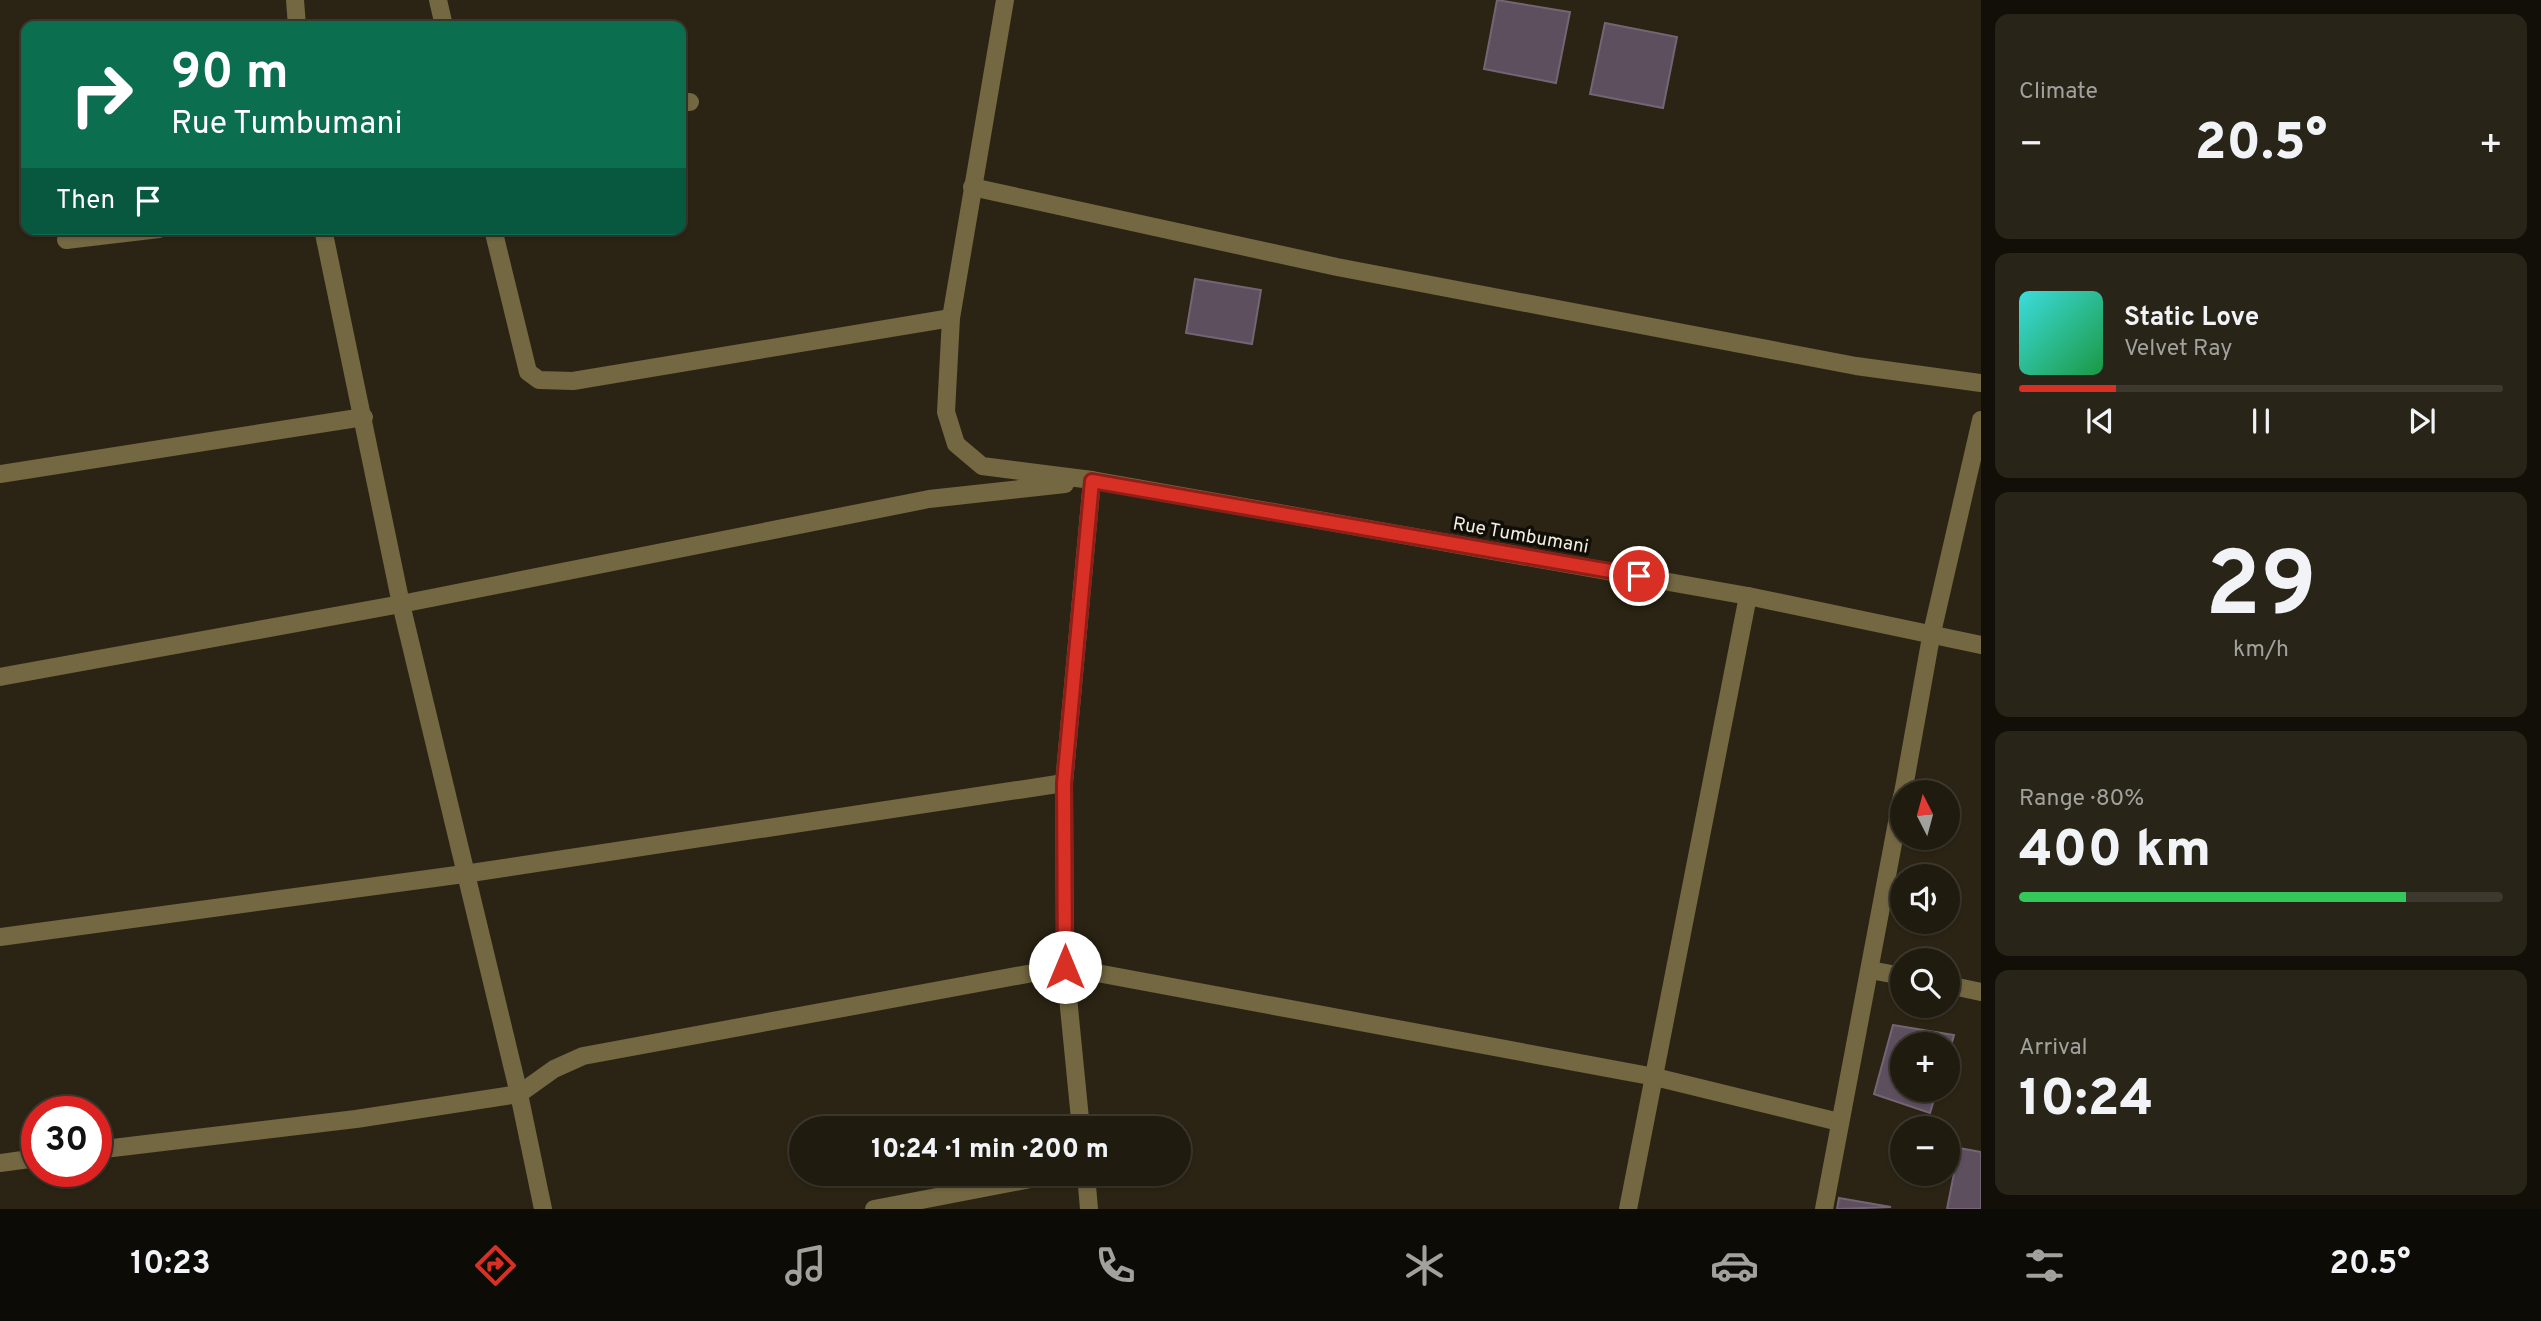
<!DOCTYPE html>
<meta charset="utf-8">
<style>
:root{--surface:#201b0f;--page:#282418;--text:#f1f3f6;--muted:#a2a19e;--line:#3d392f;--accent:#d93025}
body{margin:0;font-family:Overpass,sans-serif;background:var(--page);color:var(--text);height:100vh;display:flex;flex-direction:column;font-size:26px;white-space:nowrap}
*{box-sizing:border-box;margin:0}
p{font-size:23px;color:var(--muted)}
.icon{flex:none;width:38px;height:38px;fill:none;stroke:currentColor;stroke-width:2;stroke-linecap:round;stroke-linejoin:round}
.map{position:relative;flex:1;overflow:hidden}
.panel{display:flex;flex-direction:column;gap:14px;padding:14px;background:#120f08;width:560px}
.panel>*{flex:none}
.top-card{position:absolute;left:21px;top:21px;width:665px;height:214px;border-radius:14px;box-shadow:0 2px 5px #0004,0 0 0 2px var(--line);background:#0b6e4f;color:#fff;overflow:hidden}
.needle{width:46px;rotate:354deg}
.tools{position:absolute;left:1890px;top:780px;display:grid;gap:14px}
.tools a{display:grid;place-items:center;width:70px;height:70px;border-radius:50%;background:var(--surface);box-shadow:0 2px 5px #0004,0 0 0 2px var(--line);font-size:35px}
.speed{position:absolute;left:21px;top:1096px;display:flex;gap:14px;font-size:35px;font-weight:700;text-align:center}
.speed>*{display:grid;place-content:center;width:91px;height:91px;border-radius:50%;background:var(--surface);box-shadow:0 2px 5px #0004,0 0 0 2px var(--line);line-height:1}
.speed .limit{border:10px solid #d22;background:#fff;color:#111}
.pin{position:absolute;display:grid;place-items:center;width:60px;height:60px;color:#fff;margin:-30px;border:4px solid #fff;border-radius:50%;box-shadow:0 2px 7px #0007}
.me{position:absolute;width:77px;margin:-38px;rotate:0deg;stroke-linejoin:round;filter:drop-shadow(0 0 5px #0008)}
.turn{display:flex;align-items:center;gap:24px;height:147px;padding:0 35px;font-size:32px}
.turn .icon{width:91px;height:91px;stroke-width:2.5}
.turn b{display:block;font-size:49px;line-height:60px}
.then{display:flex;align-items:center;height:66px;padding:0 35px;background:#0003;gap:14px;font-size:26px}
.big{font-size:52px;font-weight:800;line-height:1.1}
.panel .tile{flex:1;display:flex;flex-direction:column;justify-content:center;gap:10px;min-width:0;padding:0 24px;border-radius:14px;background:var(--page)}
.panel .dial{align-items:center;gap:0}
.dial b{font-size:91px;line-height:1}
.song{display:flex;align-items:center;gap:21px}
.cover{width:84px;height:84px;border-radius:10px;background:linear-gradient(135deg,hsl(180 70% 55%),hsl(140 70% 35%))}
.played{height:7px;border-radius:4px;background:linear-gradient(90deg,var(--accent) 20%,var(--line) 20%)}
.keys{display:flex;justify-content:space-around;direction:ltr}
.heat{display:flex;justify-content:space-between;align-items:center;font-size:38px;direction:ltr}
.charge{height:10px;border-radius:5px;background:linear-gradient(90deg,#34c759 80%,var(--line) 0)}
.trip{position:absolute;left:789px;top:1116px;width:402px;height:70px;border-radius:35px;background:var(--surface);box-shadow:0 2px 5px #0004,0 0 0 2px var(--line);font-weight:800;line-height:70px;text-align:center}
.dock{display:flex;height:112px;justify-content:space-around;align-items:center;background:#0d0b06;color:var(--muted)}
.dock .icon{width:49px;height:49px}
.dock .current{color:var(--accent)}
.dock b{font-size:32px;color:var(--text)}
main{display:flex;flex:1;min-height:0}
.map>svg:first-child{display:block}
</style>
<main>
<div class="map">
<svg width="1981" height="1209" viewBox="0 0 1981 1209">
<rect width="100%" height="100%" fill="#2b2414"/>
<g fill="#5d4f5e" stroke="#746574" stroke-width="2">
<polygon points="1497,0 1570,12 1556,83 1484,69"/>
<polygon points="1605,23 1677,37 1663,108 1590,94"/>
<polygon points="1195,279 1261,290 1252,344 1186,333"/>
<polygon points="1893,1025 1954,1035 1948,1056 1948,1045 1902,1045 1902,1090 1937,1090 1930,1113 1874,1094"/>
<polygon points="1959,1148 1981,1152 1981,1209 1947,1209"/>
<polygon points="1839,1198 1891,1207 1837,1209"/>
</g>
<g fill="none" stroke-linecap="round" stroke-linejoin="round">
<g stroke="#736841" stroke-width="18">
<polyline points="295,0 297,26"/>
<polyline points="438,0 444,26"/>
<polyline points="1005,0 951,318 946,412 956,444 982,466 1092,480 1748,596 1981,645"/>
<polyline points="681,102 690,102"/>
<polyline points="972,187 1337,267 1856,366 1981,383"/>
<polyline points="323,229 401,604 519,1094 543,1209"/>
<polyline points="493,229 528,372 539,380 573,381 951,318"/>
<polyline points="66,240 159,229"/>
<polyline points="0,474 364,417"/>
<polyline points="0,677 401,604 929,499 1065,484"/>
<polyline points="1903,793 1931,637 1981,420"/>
<polyline points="0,937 464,874 1064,783"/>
<polyline points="1870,970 1902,976"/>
<polyline points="1948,985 1981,992"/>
<polyline points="1081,1129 1065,967 1064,783 1092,480"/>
<polyline points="96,1150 356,1119 519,1094 554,1069 583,1056 1065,967 1655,1077 1839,1122"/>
<polyline points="0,1163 37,1158"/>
<polyline points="1086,1174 1089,1209"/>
<polyline points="874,1209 1057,1174"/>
<polyline points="1628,1209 1748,596"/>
<polyline points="1824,1209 1902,796"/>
</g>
</g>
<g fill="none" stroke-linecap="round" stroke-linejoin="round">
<defs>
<polyline id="route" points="1065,967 1064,783 1092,481 1639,576"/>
</defs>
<use href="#route" stroke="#8d1f18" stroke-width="18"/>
<use href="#route" stroke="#d93025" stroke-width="12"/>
</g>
<g text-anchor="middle" stroke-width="7" stroke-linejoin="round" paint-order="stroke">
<g font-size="19" fill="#f1ede3" stroke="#110e07">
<text transform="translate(1521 534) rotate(10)" y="7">Rue Tumbumani</text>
</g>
</g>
</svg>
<div class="tools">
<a><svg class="needle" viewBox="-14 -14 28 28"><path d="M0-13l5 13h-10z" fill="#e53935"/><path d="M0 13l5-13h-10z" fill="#a2a19e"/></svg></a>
<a><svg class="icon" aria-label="sound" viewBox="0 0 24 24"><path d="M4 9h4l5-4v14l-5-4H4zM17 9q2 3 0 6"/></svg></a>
<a><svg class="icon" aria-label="search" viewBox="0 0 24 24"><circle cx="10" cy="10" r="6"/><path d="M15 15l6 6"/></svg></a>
<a>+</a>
<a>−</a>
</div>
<div class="speed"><div class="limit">30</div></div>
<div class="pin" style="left:1639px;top:576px;background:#d93025"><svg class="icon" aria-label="arrive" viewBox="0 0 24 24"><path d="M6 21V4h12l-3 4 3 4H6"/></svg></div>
<svg class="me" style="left:1065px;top:967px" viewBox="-20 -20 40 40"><circle r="19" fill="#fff"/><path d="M0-13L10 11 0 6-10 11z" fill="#d93025"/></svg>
<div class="trip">10:24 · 1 min · 200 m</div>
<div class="top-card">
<div class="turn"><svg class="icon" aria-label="right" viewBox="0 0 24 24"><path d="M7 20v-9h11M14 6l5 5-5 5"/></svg><div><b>90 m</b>Rue Tumbumani</div></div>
<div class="then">Then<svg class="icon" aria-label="arrive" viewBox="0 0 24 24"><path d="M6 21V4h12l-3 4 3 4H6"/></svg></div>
</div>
</div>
<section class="panel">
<div class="tile"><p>Climate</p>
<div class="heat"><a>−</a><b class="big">20.5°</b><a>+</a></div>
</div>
<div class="tile">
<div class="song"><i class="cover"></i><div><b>Static Love</b><p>Velvet Ray</p></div></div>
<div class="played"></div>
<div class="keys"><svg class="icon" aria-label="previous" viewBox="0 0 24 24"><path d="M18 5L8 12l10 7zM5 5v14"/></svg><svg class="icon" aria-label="pause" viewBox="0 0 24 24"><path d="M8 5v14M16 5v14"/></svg><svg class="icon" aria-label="next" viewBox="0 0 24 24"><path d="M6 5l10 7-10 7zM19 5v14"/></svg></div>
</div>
<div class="tile dial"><b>29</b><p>km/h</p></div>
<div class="tile"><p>Range · 80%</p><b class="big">400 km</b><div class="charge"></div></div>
<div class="tile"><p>Arrival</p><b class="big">10:24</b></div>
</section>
</main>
<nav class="dock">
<b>10:23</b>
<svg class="icon current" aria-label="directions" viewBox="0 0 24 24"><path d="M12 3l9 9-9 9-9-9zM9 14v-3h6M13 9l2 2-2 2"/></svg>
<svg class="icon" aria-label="music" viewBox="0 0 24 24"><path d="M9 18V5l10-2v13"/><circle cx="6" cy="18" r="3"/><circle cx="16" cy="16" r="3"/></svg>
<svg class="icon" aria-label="phone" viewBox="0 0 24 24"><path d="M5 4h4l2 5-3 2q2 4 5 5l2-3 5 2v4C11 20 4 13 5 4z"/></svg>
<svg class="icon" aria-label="climate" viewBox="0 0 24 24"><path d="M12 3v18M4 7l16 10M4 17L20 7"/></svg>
<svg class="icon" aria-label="car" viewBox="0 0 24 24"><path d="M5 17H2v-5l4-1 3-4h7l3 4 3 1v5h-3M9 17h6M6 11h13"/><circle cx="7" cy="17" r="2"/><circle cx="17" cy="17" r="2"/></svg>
<svg class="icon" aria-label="filters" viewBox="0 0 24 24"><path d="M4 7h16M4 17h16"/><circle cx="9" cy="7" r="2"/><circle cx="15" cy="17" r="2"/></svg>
<b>20.5°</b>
</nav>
